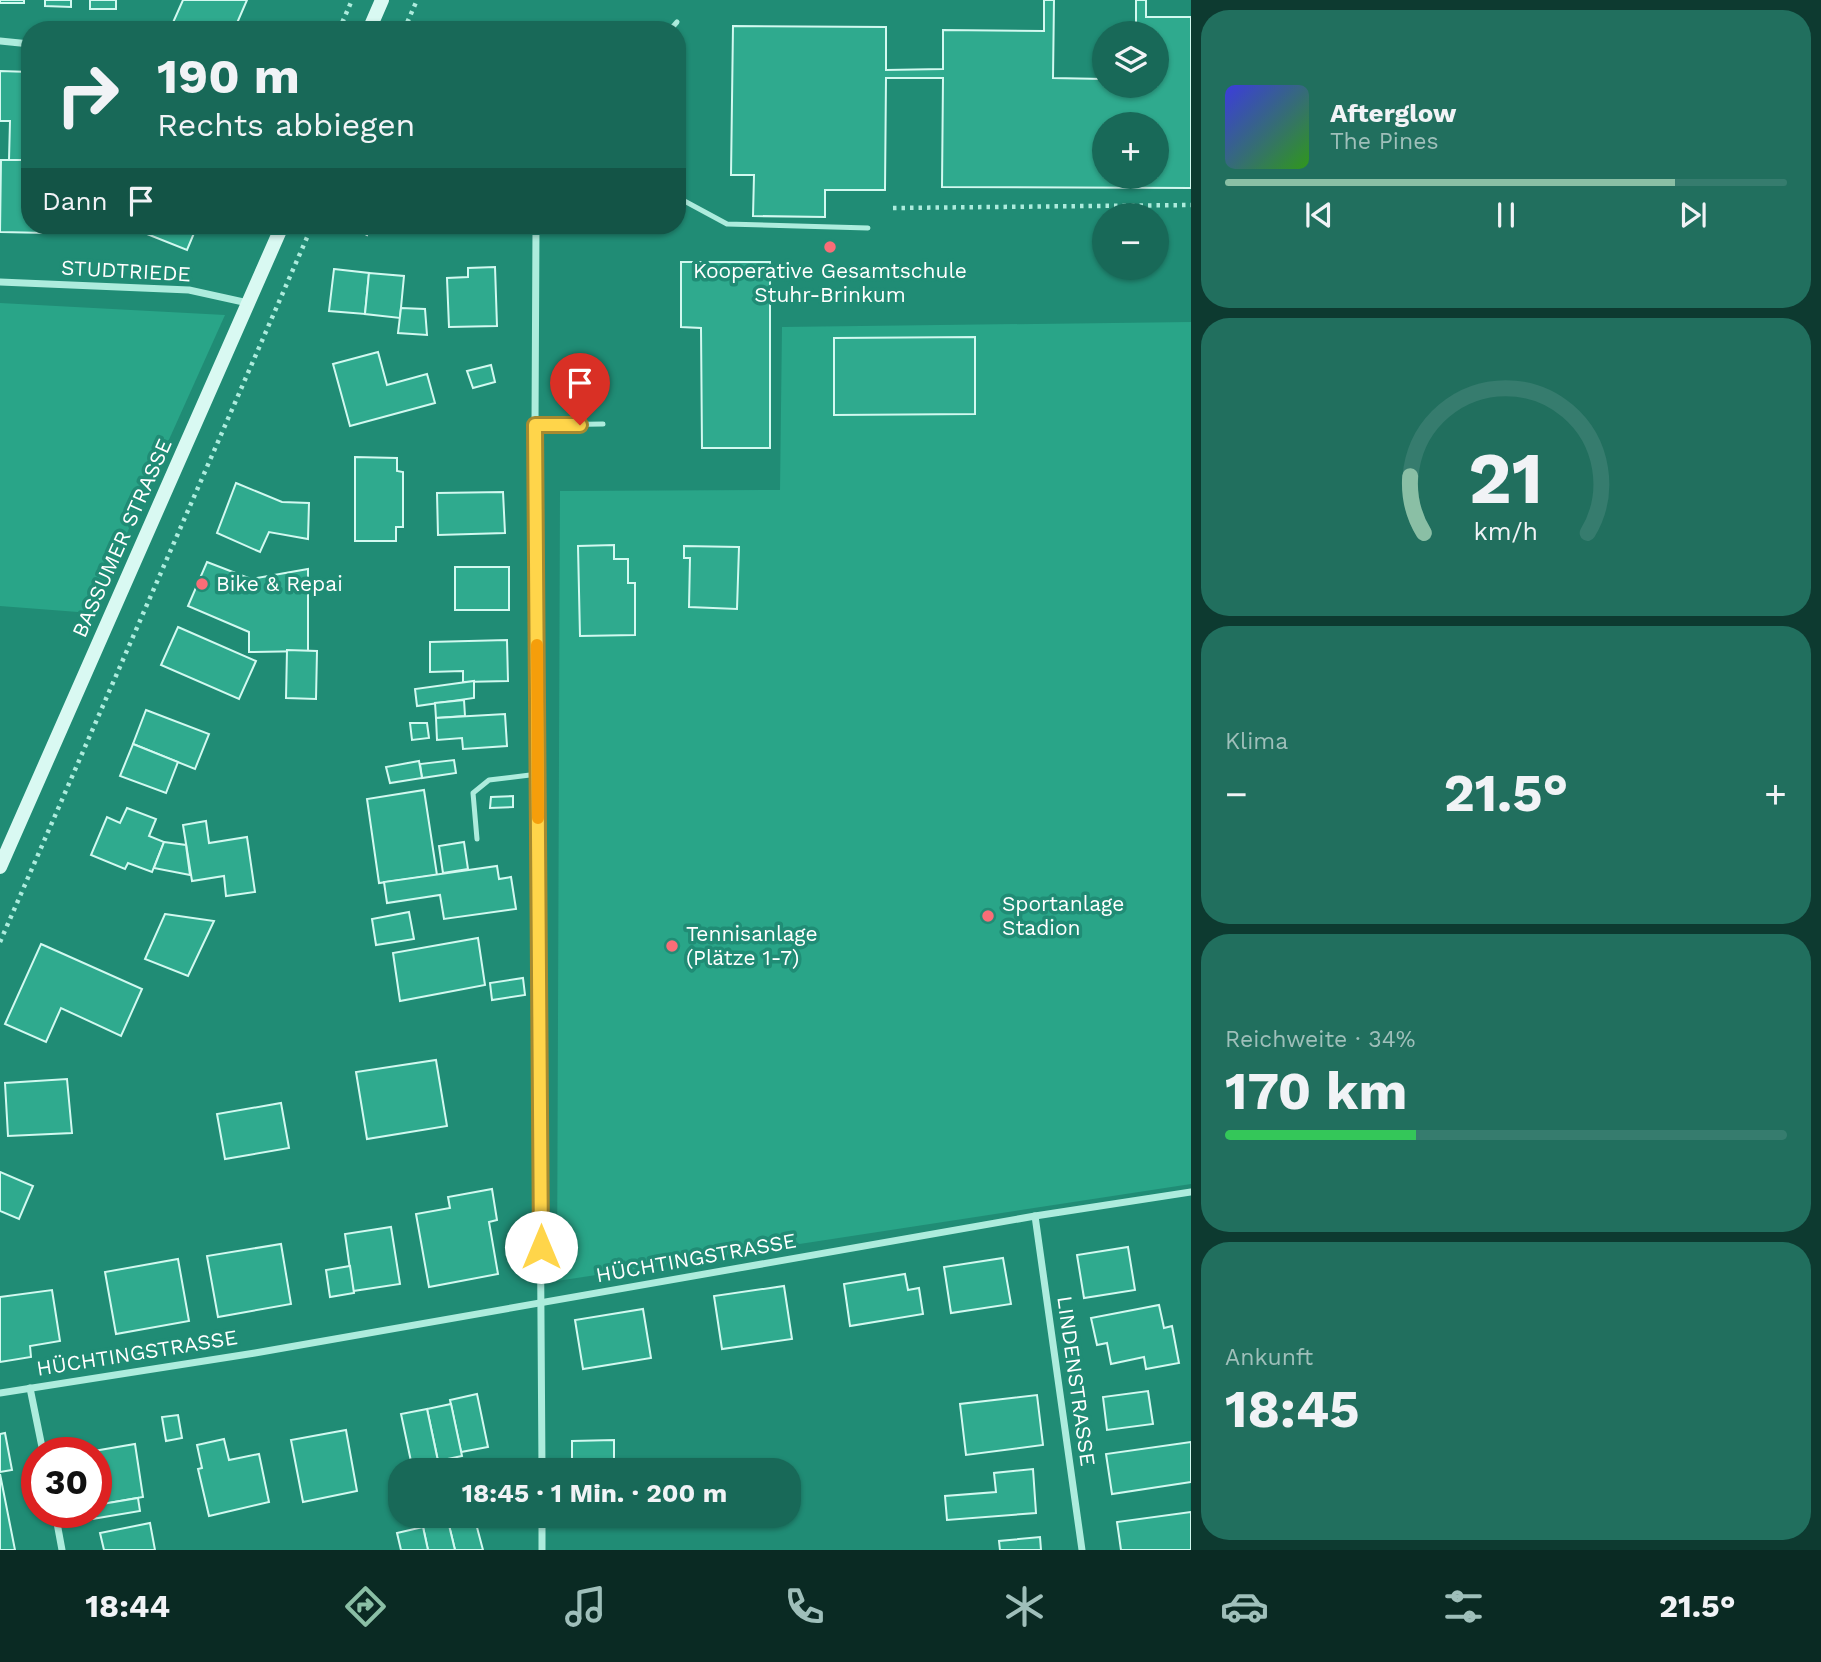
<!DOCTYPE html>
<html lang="de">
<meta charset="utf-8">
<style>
:root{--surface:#186958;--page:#216f5e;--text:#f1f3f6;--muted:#9fbfba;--line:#367c6e;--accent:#8abfa5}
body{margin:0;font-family:"Work Sans",sans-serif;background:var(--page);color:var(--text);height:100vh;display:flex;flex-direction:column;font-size:26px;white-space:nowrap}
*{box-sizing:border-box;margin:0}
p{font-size:23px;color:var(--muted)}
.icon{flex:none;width:38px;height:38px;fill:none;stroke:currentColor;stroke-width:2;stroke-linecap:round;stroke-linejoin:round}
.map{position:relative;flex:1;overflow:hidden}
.drawer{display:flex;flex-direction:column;gap:10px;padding:10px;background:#0d3a30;width:630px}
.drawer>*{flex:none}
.guide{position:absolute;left:21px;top:21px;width:665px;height:214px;border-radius:28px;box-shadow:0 2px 5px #0004;background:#186958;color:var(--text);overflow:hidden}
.controls{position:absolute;left:1092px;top:21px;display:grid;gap:14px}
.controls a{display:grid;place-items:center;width:77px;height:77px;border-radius:50%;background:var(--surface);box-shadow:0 2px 5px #0004;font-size:35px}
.speed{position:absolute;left:21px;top:1437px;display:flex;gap:14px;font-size:35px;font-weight:700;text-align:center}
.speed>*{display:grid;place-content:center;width:91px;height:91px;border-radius:50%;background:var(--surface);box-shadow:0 2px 5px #0004;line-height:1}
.speed .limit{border:10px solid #d22;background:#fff;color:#111}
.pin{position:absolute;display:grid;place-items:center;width:60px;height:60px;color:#fff;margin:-72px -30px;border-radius:50% 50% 50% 0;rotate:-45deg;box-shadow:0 0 7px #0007}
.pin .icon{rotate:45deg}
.me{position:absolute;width:77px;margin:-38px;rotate:0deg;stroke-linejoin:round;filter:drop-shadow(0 0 5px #0008)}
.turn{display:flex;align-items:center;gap:24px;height:147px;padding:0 21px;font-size:32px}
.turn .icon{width:91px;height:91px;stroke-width:2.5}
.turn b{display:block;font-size:49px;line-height:60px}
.then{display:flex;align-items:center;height:66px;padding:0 21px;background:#0003;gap:14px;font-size:26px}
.big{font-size:52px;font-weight:700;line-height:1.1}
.drawer .tile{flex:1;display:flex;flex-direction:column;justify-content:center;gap:10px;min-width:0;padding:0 24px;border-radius:28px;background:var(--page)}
.drawer .dial{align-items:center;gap:0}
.dial svg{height:182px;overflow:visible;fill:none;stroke:var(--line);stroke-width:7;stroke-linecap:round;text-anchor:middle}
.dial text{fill:var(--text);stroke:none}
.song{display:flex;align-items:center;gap:21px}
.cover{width:84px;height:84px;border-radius:10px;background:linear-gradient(135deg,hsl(240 70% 55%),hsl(110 70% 35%))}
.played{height:7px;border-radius:4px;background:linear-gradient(90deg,var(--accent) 80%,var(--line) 80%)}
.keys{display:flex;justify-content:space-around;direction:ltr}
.heat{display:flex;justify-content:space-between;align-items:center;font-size:38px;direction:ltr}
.charge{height:10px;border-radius:5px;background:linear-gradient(90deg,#34c759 34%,var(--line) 0)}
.trip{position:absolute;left:388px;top:1458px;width:413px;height:70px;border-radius:28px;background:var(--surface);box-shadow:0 2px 5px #0004;font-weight:700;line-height:70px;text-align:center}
.tabs{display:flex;height:112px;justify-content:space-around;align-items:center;background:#0a2a23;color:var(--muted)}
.tabs .icon{width:49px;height:49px}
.tabs .on{color:var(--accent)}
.tabs b{font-size:32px;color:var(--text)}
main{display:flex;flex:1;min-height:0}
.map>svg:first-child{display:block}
</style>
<main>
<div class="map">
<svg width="1191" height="1550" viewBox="0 0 1191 1550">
<rect width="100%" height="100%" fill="#208c75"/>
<g fill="#29a588">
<polygon points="0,303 225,315 91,613 0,606"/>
<polygon points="1191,322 1191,1184 557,1281 560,491 780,490 782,327"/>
</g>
<g fill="#2faa8e" stroke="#d2f9f0" stroke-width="2" fill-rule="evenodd">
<rect x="0" y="0" width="24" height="3"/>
<polygon points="45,0 71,0 71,7 45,6"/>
<rect x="90" y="0" width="26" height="9"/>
<polygon points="183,0 247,0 234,30 177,30 171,27"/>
<path d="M1044 0H1054L1053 78 1104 79V86H1157V33H1136V0H1146V17H1191V188L942 187 943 78H886L885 190H825V217L753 216 754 175H731L733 26 886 27V70L943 69V30L1044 31ZM1104 124H1157V177H1104Z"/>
<polygon points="0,71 30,72 30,160 9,160 10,121 0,121"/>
<polygon points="1,160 30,160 30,226 48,226 48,233 0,232"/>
<polygon points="127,226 197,226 187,250"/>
<polygon points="357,226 370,226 367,235 356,229"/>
<polygon points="681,262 770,262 770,448 702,448 701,328 681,327"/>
<polygon points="495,267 497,326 449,327 447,278 468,277 468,268"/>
<polygon points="334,269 369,273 365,314 329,311"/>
<polygon points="369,273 404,276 400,318 365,314"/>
<polygon points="401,308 425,309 427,335 398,333"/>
<polygon points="975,337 975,414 834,415 834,338"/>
<polygon points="378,352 387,385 427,374 435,403 350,426 333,364"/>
<polygon points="491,365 495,382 473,388 467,371"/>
<polygon points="355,457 397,458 397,471 403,472 403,527 396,527 396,541 355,541"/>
<polygon points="236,483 282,502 309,503 308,539 269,532 260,552 217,533"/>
<polygon points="503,492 505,533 438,535 437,493"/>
<polygon points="614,545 614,559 628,559 628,583 635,583 635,635 580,636 578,546"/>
<polygon points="684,546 739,547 737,609 689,607 690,558 684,558"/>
<polygon points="207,562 251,579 308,569 308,651 249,652 249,632 188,606"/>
<rect x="455" y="567" width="54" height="43"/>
<polygon points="178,627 256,661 239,699 161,665"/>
<polygon points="507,640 508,681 463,682 463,671 430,672 430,642"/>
<polygon points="287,650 317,651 316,699 286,698"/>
<polygon points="474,681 474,698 417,706 415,689"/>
<polygon points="464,700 465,716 436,718 435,703"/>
<polygon points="146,710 209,734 195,769 133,744"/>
<polygon points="505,714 507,746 463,749 462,738 437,740 436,718"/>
<polygon points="410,723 427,723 429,738 412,740"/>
<polygon points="133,744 178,762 166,793 120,776"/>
<polygon points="454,760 456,773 422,778 420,764"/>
<polygon points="419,761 422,778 390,783 386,767"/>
<polygon points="424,790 437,875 379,883 367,799"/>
<polygon points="513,796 513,807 490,808 491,797"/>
<polygon points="127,808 156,819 149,836 164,842 152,872 128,863 125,869 91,855 107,817 120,823"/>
<polygon points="206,821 209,843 247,837 255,892 226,896 224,876 192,881 183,825"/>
<polygon points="164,842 186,845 190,875 154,868"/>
<polygon points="464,842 468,869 443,873 439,846"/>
<polygon points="497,866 499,879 511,877 516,909 444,919 440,895 387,903 384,882"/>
<polygon points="409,912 414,939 376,945 372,919"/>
<polygon points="165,914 214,921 188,976 145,959"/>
<polygon points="478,938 485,985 400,1001 393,953"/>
<polygon points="41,944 142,989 121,1036 61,1008 46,1042 5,1024"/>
<polygon points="523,978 525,995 492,1000 490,983"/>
<polygon points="436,1060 447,1126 367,1139 356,1072"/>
<polygon points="67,1079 72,1133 8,1136 5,1083"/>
<polygon points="281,1103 289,1148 225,1159 217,1114"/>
<polygon points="0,1172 33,1186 19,1219 0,1211"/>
<polygon points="492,1189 497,1220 489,1222 498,1274 429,1287 416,1214 450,1208 448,1197"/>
<polygon points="391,1227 400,1284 353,1291 345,1234"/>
<polygon points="281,1244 291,1304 218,1317 207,1256"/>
<polygon points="1128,1247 1135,1290 1084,1298 1077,1255"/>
<polygon points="1003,1258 1011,1304 951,1313 944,1267"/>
<polygon points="178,1259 189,1321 116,1334 105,1272"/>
<polygon points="350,1266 354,1293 330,1297 326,1270"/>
<polygon points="905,1274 908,1290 919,1288 923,1314 850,1326 844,1284"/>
<polygon points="784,1286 792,1339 722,1349 714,1296"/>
<polygon points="52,1290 60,1341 30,1346 31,1357 0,1362 0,1297"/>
<polygon points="1159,1305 1164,1328 1172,1326 1179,1363 1146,1369 1144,1357 1111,1364 1107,1343 1097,1345 1091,1318"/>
<polygon points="643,1309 651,1358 583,1369 575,1320"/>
<polygon points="1148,1391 1153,1424 1107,1430 1103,1397"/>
<polygon points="477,1394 488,1447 461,1452 450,1400"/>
<polygon points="1037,1395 1043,1445 966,1455 960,1404"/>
<polygon points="451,1404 462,1456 438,1461 427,1409"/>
<polygon points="427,1409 438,1461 412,1466 401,1414"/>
<polygon points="178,1415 182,1438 166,1441 162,1417"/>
<polygon points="346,1430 357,1491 303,1502 291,1440"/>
<polygon points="5,1433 12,1470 0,1472 0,1434"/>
<polygon points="224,1439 229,1460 259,1454 269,1502 209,1516 198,1469 202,1468 197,1445"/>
<polygon points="614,1440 614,1470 572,1470 572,1441"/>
<polygon points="1191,1442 1191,1482 1112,1494 1106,1454"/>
<polygon points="135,1444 143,1497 97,1505 96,1452 88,1452"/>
<polygon points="1033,1469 1036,1513 947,1520 945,1496 996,1492 994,1473"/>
<polygon points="0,1474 15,1550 0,1550"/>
<polygon points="138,1498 140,1511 80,1521 79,1512 96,1512 96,1505"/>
<polygon points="1191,1512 1191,1550 1121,1550 1117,1522"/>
<polygon points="474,1516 483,1550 455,1550 448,1521"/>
<polygon points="448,1521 455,1550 428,1550 423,1527"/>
<polygon points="150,1523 155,1550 104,1550 100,1533"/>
<polygon points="423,1527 428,1550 401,1550 397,1533"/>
<polygon points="1040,1537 1041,1550 1000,1550 999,1541"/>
</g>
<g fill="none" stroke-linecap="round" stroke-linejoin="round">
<g stroke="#adecdd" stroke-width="4.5" stroke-dasharray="3.5 5" stroke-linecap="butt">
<polyline points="339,30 352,0"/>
<polyline points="404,30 417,0"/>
<polyline points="893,208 1191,205"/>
<polyline points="0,942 312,226"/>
</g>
<g stroke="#adecdd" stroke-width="5">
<polyline points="670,30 677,22"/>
<polyline points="677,197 727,224 868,228"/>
<polyline points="535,425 603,424"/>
<polyline points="477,839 473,793 489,780 538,774"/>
</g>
<g stroke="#adecdd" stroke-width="7">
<polyline points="0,41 30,44"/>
<polyline points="536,226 535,425 542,1470"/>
<polyline points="0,282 189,290 248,303"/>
<polyline points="1035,1216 1082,1550"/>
<polyline points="30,1388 43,1452"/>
<polyline points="0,1393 255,1353 1035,1216 1191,1192"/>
<polyline points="55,1512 62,1550"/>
<polyline points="542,1516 542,1550"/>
</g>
<g stroke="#d9f9f2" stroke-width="14">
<polyline points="369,30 382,0"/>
<polyline points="0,867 282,226"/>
</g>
</g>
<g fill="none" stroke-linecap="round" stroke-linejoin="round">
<defs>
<polyline id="route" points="541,1247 535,425 580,425"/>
</defs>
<use href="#route" stroke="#a68a30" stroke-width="18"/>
<use href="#route" stroke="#ffd54a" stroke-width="12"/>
<polyline stroke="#f59e0b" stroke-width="12" points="537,645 538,818"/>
</g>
<g fill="#f96d77" stroke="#208c75" stroke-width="2.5">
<circle cx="830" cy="247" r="7"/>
<circle cx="202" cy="584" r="7"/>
<circle cx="988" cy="916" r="7"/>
<circle cx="672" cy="946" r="7"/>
</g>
<g text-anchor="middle" stroke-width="7" stroke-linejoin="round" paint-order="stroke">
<g font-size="21" fill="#fff" stroke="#208c75">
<text transform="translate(126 271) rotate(3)" y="7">STUDTRIEDE</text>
<text transform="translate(122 538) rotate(-66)" y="7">BASSUMER STRASSE</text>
<text transform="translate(696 1258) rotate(-10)" y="7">HÜCHTINGSTRASSE</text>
<text transform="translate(137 1353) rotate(-9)" y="7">HÜCHTINGSTRASSE</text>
<text transform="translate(1076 1381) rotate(82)" y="7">LINDENSTRASSE</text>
</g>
<g font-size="21" fill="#fff" stroke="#208c75" text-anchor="start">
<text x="830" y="278" text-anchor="middle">Kooperative Gesamtschule<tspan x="830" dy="24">Stuhr-Brinkum</tspan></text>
<text x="216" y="591">Bike &amp; Repai</text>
<text x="1002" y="911">Sportanlage<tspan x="1002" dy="24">Stadion</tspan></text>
<text x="686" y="941">Tennisanlage<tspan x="686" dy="24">(Plätze 1-7)</tspan></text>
</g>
</g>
</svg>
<div class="controls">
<a><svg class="icon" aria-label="layers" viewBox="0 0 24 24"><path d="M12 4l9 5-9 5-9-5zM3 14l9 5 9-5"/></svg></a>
<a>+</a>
<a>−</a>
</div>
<div class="speed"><div class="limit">30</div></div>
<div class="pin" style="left:580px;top:425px;background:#d93025"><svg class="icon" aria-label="arrive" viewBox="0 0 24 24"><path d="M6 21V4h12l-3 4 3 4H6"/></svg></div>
<svg class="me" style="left:541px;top:1247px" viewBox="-20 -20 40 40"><circle r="19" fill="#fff"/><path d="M0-13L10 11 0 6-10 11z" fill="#ffd54a"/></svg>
<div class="trip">18:45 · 1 Min. · 200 m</div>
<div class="guide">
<div class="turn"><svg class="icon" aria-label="right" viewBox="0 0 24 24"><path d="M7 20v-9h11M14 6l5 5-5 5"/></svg><div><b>190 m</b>Rechts abbiegen</div></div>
<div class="then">Dann<svg class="icon" aria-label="arrive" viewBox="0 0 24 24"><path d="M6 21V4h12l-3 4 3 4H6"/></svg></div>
</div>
</div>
<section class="drawer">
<div class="tile">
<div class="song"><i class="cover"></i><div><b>Afterglow</b><p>The Pines</p></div></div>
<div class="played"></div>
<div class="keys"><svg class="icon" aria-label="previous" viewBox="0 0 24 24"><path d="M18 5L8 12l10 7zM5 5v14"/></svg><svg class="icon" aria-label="pause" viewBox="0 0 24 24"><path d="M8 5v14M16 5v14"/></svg><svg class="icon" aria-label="next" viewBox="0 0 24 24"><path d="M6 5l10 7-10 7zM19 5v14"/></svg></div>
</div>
<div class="tile dial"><svg viewBox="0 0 100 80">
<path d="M14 69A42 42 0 1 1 86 69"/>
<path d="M14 69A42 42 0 0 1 8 44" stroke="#8abfa5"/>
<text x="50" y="56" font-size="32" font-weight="700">21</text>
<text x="50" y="72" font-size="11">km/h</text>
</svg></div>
<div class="tile"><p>Klima</p>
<div class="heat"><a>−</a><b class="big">21.5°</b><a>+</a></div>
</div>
<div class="tile"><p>Reichweite · 34%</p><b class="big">170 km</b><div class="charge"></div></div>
<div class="tile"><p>Ankunft</p><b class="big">18:45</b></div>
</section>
</main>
<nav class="tabs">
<b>18:44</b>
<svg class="icon on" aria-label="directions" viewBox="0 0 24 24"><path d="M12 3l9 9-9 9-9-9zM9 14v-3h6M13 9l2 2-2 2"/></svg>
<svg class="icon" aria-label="music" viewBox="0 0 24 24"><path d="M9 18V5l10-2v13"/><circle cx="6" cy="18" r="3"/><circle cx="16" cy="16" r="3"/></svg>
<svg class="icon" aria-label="phone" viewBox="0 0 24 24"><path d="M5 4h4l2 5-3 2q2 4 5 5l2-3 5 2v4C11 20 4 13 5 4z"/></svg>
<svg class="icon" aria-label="climate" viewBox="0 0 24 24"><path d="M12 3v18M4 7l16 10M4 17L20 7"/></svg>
<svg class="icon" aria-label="car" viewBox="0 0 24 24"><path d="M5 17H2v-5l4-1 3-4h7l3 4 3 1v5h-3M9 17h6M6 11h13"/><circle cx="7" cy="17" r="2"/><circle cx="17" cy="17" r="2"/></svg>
<svg class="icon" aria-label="filters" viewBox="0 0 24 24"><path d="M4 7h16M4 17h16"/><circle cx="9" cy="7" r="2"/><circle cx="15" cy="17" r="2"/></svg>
<b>21.5°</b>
</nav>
